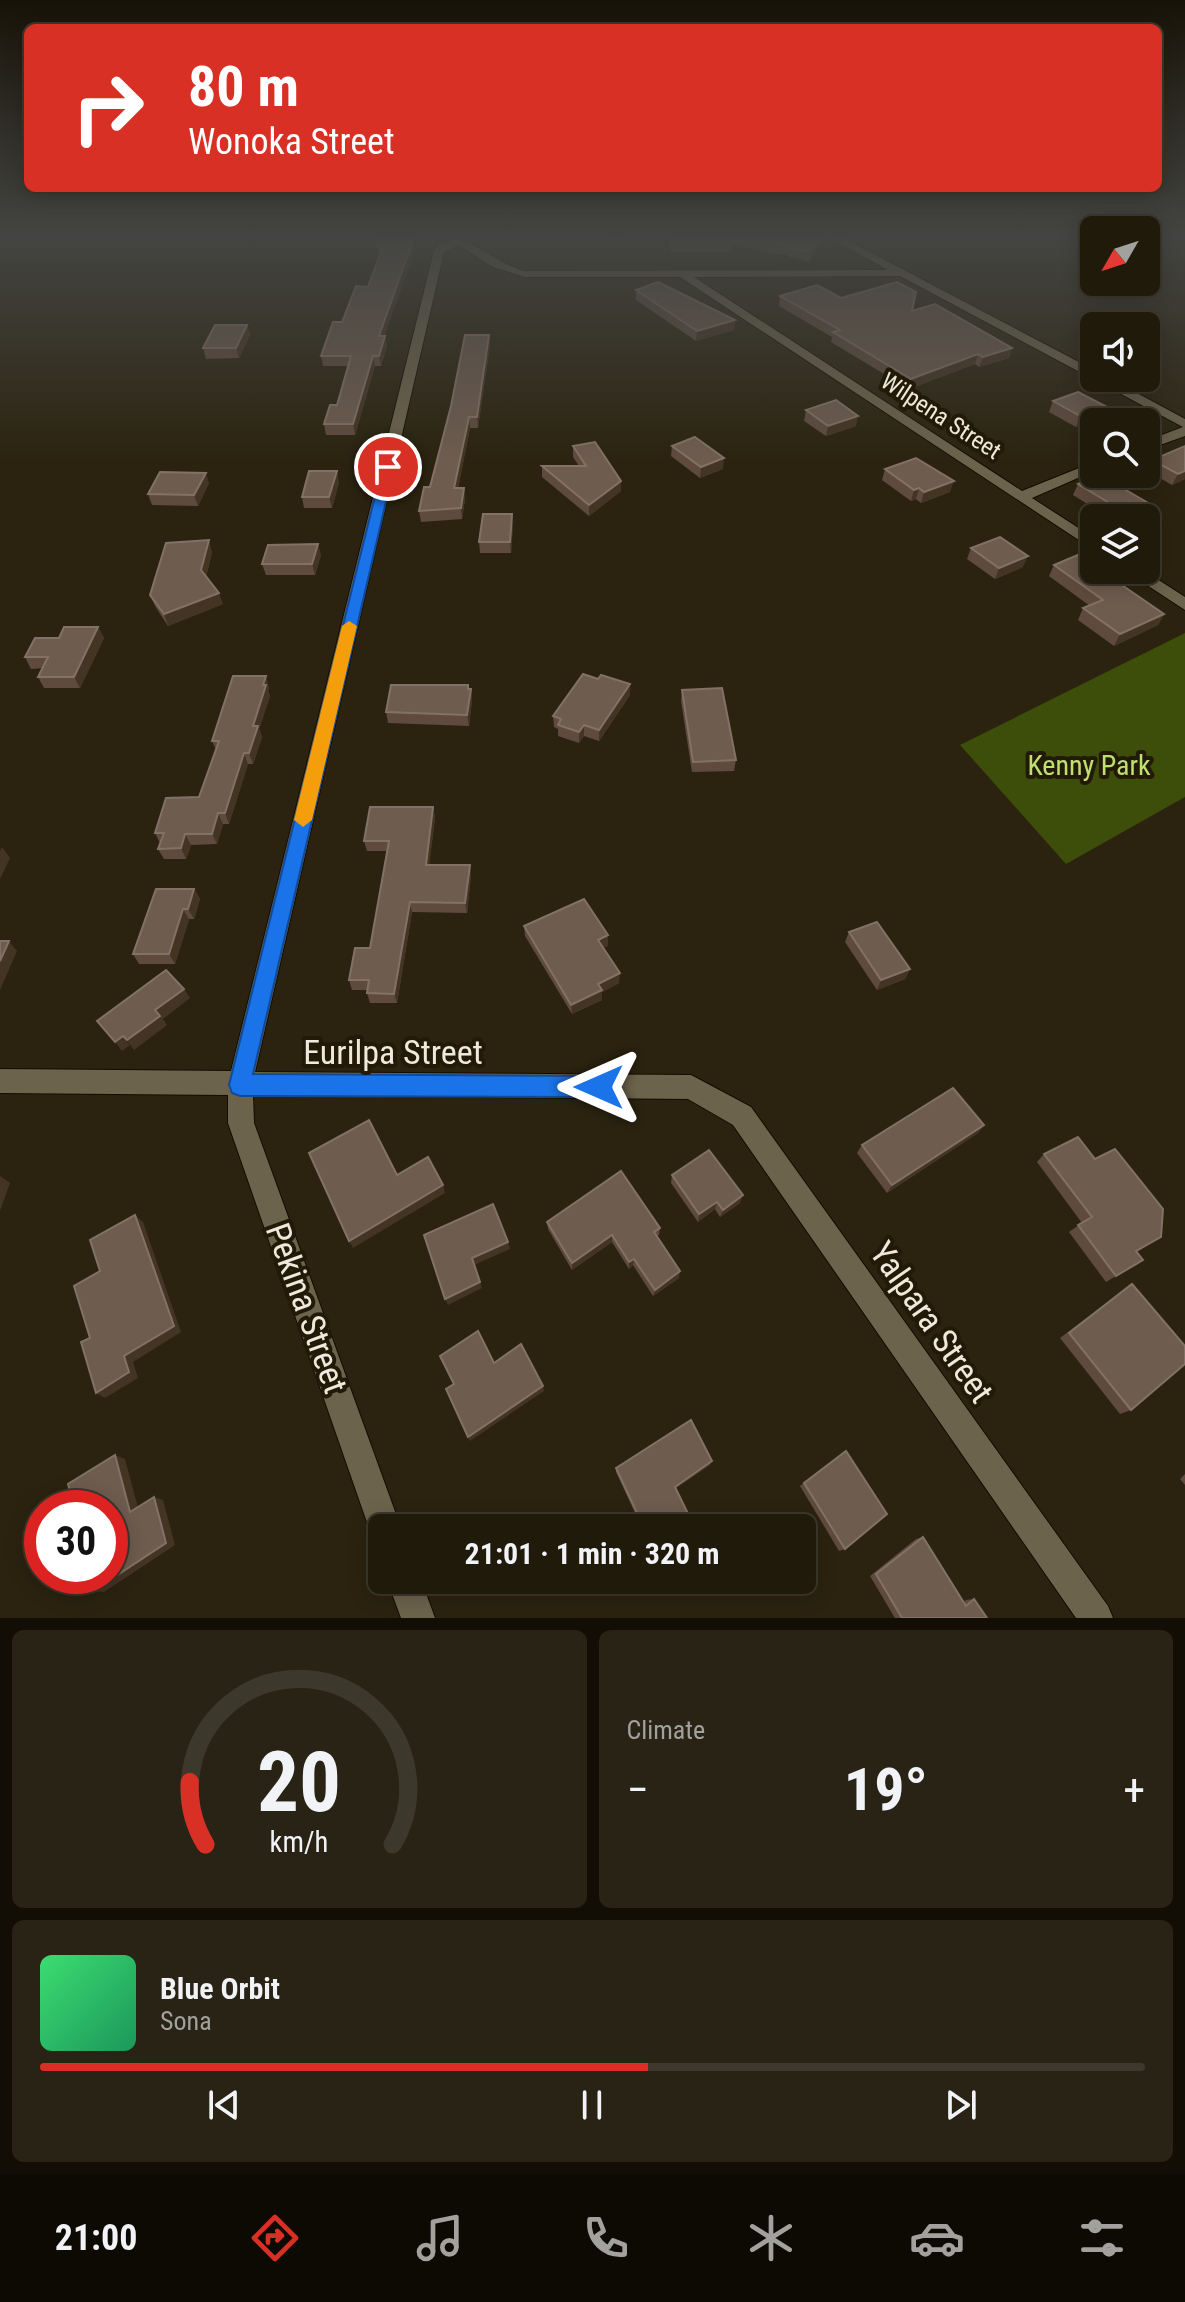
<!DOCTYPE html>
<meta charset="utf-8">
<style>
:root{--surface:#201a0b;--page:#282314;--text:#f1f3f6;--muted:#a2a19d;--line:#3d382c;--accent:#d93025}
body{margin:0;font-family:"Roboto Condensed",sans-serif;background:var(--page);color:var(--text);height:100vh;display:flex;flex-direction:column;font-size:30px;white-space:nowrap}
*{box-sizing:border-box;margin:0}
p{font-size:26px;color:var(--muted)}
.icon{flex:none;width:44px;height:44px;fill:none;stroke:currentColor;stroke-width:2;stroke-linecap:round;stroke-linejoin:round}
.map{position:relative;height:1618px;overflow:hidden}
.side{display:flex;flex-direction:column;gap:12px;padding:12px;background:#120e06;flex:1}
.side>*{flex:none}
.top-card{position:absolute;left:24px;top:24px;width:1138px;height:168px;border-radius:12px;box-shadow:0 4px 20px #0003,0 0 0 2px var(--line);background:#d93025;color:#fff;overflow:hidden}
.needle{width:52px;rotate:231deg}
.controls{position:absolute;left:1080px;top:216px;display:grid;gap:16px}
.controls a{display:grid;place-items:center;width:80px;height:80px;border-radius:12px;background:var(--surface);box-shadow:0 4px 20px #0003,0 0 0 2px var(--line);font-size:40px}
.speed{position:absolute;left:24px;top:1490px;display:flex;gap:16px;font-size:40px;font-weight:700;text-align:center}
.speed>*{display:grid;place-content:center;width:104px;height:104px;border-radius:50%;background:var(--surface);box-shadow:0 4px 20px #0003,0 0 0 2px var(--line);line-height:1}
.speed .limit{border:12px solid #d22;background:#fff;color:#111}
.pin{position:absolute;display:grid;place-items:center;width:68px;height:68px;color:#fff;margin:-34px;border:4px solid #fff;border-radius:50%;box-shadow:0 2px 8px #0007}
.me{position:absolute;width:88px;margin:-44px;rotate:270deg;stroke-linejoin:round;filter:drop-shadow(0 0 6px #0008)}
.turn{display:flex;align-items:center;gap:28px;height:168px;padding:0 32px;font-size:36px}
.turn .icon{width:104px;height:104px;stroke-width:2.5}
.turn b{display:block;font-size:56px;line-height:68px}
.big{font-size:60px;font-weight:700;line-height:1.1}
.side .widget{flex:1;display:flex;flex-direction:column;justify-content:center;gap:12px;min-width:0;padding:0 28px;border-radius:12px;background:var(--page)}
.side .dial{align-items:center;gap:0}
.dial svg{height:208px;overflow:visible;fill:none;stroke:var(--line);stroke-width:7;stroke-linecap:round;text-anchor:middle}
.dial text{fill:var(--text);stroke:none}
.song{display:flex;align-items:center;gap:24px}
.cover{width:96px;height:96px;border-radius:12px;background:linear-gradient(135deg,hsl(140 70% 55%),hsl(150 70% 35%))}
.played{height:8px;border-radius:4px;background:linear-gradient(90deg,var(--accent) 55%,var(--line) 55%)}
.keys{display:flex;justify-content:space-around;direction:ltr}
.heat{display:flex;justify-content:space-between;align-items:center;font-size:44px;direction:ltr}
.side .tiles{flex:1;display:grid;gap:12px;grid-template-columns:1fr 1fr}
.widget:last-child{grid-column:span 2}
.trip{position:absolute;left:368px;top:1514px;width:448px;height:80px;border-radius:12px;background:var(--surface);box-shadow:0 4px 20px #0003,0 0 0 2px var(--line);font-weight:700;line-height:80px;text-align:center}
.dock{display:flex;height:128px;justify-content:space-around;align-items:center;background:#0d0a04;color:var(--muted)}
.dock .icon{width:56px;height:56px}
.dock .current{color:var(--accent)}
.dock b{font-size:36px;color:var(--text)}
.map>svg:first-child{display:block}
</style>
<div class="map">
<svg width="1185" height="1618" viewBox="0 0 1185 1618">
<rect width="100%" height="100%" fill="#2b230f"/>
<polygon fill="#3d4e0b" points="1185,633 1185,797 1066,864 960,745"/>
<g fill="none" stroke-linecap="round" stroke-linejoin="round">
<defs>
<g id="street">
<path d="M452 238C471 238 499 265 525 271L888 270 831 238H843L1094 370V378H1109L1185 419V436L1146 450V441L1183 427 900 276 694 277 1022 491 1094 462V471L1032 498 1094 538V550L680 277H525L493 267 459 245 444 252 255 1072 691 1075 751 1107 1108 1606 1113 1618H1076L733 1125 688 1099 253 1095 254 1123 401 1528H382V1543L374 1539 369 1528 228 1123V1095L0 1093V1069L231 1071 434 251 440 244 453 240Z"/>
<polygon points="1124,570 1143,570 1185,597 1185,610"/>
<polygon points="387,1580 421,1580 435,1618 401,1618"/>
</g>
</defs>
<use href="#street" stroke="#140c00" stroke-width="2"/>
<use href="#street" fill="#6c634c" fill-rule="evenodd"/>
</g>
<g fill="#5f4b3e">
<polygon points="374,238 409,238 414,253 384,336 387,346 381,366 375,366 355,435 326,435 324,424 337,405 348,366 323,366 321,356 342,322 368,287 380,253 375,244"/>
<polygon points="518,238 626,238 626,239"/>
<polygon points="671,238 821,238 809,262 789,257 788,254 774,254 731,243 731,252 671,252"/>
<polygon points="636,290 735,320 734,330 696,341 636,300"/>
<polygon points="780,296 841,298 912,311 1012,348 1009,358 979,367 975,364 909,389 831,342 832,337 779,306"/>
<polygon points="247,325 250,335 239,358 206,359 203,348"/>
<polygon points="489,335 490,345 478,428 470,428 458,488 464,488 465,499 462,519 421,522 419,511"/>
<polygon points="1053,401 1101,417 1076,427 1049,412"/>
<polygon points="806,410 856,426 826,436 804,421"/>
<polygon points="573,446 621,491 589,516 542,477 542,466 579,466 573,457"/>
<polygon points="672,446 723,469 700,478 671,456"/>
<polygon points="1185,446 1185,479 1172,485 1146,470 1152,460"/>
<polygon points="885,469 950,492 921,503 916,499 911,501 882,480"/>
<polygon points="339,482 332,508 304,508 302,497"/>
<polygon points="209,483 198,506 152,505 148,494"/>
<polygon points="1078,484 1152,519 1146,522 1146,518 1110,518 1073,495"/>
<polygon points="512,514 513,525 511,553 480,553 479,542"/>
<polygon points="971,548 1023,567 995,579 967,559"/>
<polygon points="212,552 206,577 223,604 168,626 155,606 150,595"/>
<polygon points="321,555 315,575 266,575 262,564"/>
<polygon points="1054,565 1164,614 1158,625 1114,646 1078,620 1083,608 1090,606 1049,576"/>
<polygon points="98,627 104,638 80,688 44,688 38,677 43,668 31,669 25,657 59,638"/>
<polygon points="468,685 469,689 471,689 472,700 469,726 388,723 386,712"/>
<polygon points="269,687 268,691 270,696 259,729 262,737 253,764 248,764 229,824 223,824 217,844 191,845 186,859 164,859 158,849 160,843 155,833 199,797 216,750 212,741"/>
<polygon points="682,690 736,760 734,771 692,772 681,701"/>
<polygon points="630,695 599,741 584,736 579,743 558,736 558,729 554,727 553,716"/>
<polygon points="433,807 435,818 429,865 470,865 471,876 467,913 412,912 397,1003 370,1003 367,993 367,990 352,990 349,980 370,948 387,851 367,851 364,841"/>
<polygon points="194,889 200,899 194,919 189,919 175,964 139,964 133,954"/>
<polygon points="524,926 608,946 603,948 619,983 602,992 602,1000 572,1014 525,936"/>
<polygon points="849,932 910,969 905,979 877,990 845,942"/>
<polygon points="984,1125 978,1133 887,1193 857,1153 862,1145"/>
<polygon points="1044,1154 1095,1159 1161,1237 1137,1252 1143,1260 1106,1282 1069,1232 1082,1223 1037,1162"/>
<polygon points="672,1175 740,1203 720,1217 715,1209 698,1222 671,1183"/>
<polygon points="547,1222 660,1228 659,1235 657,1236 679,1278 653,1296 633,1265 629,1269 612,1242 572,1270 548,1229"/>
<polygon points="1132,1284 1131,1410 1120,1414 1060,1338"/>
<polygon points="846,1451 845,1549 839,1551 800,1486"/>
<polygon points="710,1465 676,1488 695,1528 642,1528 616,1472 616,1468"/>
<polygon points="1185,1474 1185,1485 1180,1479"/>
<polygon points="923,1537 964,1602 966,1600 974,1599 987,1618 895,1618 870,1576 916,1539"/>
</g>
<g fill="#443424">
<polygon points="0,238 6,238 0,248"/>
<polygon points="818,238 821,238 809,262 810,252"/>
<polygon points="412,243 414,253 381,346 379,336"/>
<polygon points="735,320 734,330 696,341 697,331"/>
<polygon points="247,325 250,335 239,358 236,348"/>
<polygon points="489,335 490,345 478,428 477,417"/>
<polygon points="385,336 387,346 381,366 379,356"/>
<polygon points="1012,348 1009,358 979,367 983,357"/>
<polygon points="978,354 975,364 909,389 911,379"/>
<polygon points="373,356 375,366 355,435 353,424"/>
<polygon points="1105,406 1101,417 1076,427 1080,416"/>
<polygon points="858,416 856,426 826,436 828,426"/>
<polygon points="469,417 470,428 456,499 454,488"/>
<polygon points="724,458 723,469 700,478 701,467"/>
<polygon points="337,471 339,482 332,508 329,497"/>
<polygon points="1185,471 1185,479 1172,485 1178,474"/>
<polygon points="206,473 209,483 198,506 194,495"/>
<polygon points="621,481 621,491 589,516 589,505"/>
<polygon points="954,481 950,492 921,503 924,492"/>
<polygon points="464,488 465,499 462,519 461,508"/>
<polygon points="919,488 916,499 911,501 914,490"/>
<polygon points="1157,508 1152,519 1146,522 1146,518 1135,518"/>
<polygon points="512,514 513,525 511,553 510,542"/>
<polygon points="209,540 212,552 205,581 201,570"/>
<polygon points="318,544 321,555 315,575 312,564"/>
<polygon points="1028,556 1023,567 995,579 999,568"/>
<polygon points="219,593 223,604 168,626 164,614"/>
<polygon points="1164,614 1158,625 1114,646 1120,634"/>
<polygon points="98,627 104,638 80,688 74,677"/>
<polygon points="266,676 269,687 268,691 270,696 259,729 262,737 253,764 249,753 253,726"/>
<polygon points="630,684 630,695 599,741 599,730"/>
<polygon points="471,689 472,700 469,726 467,715"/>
<polygon points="584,725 584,736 579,743 579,732"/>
<polygon points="244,753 248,764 229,824 225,813"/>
<polygon points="433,807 435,818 428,876 426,865"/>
<polygon points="218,813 223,824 217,844 212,834"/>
<polygon points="185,834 191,845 186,859 181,848"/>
<polygon points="2,847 10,858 0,879 0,851"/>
<polygon points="470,865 471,876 467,913 465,903"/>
<polygon points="194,889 200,899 194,919 188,909"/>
<polygon points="410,902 412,912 397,1003 394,994"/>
<polygon points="183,909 189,919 175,964 169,954"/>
<polygon points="608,935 608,946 598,950 598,940"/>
<polygon points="9,941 17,951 0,990 0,961"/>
<polygon points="910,969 905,979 877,990 881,980"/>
<polygon points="620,973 619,983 602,992 602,1000 572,1014 571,1005 598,984"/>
<polygon points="184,989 190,998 163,1019 167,1025 134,1050 127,1040 155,1010"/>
<polygon points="123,1036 130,1045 122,1051 115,1042"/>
<polygon points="984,1125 978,1133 887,1193 892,1185"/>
<polygon points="0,1176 10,1183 0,1211"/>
<polygon points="443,1185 445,1193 353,1248 349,1241"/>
<polygon points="743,1195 740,1203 720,1217 723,1210"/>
<polygon points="717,1202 715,1209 698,1222 699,1214"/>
<polygon points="135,1215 143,1222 181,1332 133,1362 138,1378 105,1398 96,1393 124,1356"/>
<polygon points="612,1235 612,1242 572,1270 572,1263"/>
<polygon points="508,1242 510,1249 474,1265 472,1258"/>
<polygon points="634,1259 633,1265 629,1269 629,1262"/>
<polygon points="680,1271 679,1278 653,1296 655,1290"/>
<polygon points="480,1282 482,1288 448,1305 445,1299"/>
<polygon points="543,1386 544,1391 470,1441 468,1437"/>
<polygon points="115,1455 125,1459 140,1515 130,1512"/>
<polygon points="712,1461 710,1465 673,1490 675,1487"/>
<polygon points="154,1497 163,1500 175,1545 104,1592 93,1591"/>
</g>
<g fill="#6e5c4f" stroke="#827265" stroke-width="2">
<polygon points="375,238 409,238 412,243 379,336 385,336 379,356 373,356 353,424 324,424 330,405 337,405 351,356 321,356 333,322 342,322 356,286 368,287 382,249"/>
<polygon points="671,238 730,238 732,243 672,243"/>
<polygon points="749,238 818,238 810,252 790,248 790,244 776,244"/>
<polygon points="658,282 735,320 697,331 636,290"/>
<polygon points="897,282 916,292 912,311 935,304 1012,348 983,357 978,354 911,379 833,332 840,330 780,296 817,285 841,298"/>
<polygon points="215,325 247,325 236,348 203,348"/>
<polygon points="465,335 489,335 477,417 469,417 454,488 464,488 461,508 419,511 424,487 430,487 451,406"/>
<polygon points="1078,392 1105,406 1080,416 1053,401"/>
<polygon points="836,400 858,416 828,426 806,410"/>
<polygon points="695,437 724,458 701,467 672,446"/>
<polygon points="595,442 621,481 589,505 542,466 586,466 573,446"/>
<polygon points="1185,446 1185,471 1178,474 1152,460"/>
<polygon points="916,458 954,481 924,492 919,488 914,490 885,469"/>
<polygon points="309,471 337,471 329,497 302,497"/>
<polygon points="160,472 206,473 194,495 148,494"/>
<polygon points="1100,475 1157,508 1134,518 1078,484"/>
<polygon points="483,514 512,514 510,542 479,542"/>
<polygon points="1000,537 1028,556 999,568 971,548"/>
<polygon points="209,540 201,570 219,593 164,614 150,595 166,543"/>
<polygon points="318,544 312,564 262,564 268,545"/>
<polygon points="1078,555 1094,566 1094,570 1100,570 1164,614 1120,634 1083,608 1103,600 1054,565"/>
<polygon points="64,627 98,627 74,677 38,677 48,657 25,657 35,638 59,638"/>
<polygon points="583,674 598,679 601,675 630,684 599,730 584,725 579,732 558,725 561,719 553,716"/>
<polygon points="233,676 266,676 263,685 266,685 253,726 258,726 249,753 244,753 225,813 218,813 212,834 185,834 181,848 158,849 164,833 155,833 166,798 199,797 219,741 212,741"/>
<polygon points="391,685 468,685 468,689 471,689 467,715 386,712"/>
<polygon points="722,688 736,760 693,762 682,690"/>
<polygon points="370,807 433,807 426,865 470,865 465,903 410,902 394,994 367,993 369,980 349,980 355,948 370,948 389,841 364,841"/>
<polygon points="156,889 194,889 188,909 183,909 169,954 133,954"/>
<polygon points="584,899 608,935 598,940 620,973 598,984 602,990 571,1005 524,926"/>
<polygon points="877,922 910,969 881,980 849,932"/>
<polygon points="0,941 9,941 0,961"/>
<polygon points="166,970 184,989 155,1010 160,1016 127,1040 123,1036 115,1042 97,1021"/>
<polygon points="953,1088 984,1125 892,1185 862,1145"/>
<polygon points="369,1120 397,1175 428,1157 443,1185 349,1241 309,1153"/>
<polygon points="1078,1137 1095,1159 1115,1149 1163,1209 1161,1237 1136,1251 1143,1260 1116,1276 1078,1225 1092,1217 1044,1154"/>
<polygon points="709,1150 743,1195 723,1210 717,1202 699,1214 672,1175"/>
<polygon points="621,1171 660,1228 654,1232 680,1271 655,1290 634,1259 629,1262 612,1235 572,1263 547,1222"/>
<polygon points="493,1204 508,1242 472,1258 480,1282 445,1299 424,1235"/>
<polygon points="135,1215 174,1326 124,1356 129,1372 96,1393 81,1342 90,1338 74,1286 100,1271 90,1240"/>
<polygon points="1132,1284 1185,1346 1185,1364 1131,1410 1069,1333"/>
<polygon points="478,1331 494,1363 521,1344 543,1386 468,1437 446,1389 454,1384 440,1356"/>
<polygon points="691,1420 712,1461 675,1487 695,1528 644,1528 616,1468"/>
<polygon points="846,1451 887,1514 845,1549 804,1483"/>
<polygon points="115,1455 130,1512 154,1497 166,1543 93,1591 90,1576 110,1576 110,1508 74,1508 68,1484"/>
<polygon points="923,1537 966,1606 974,1599 987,1618 902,1618 876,1574"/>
</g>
<linearGradient id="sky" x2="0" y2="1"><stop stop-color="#181308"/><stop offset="0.51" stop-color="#444542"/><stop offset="1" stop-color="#444542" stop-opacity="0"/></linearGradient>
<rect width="1185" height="464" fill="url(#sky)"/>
<polygon fill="#1a73e8" stroke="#114b97" stroke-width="2" points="383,464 394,467 253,1074 599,1076 607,1079 610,1087 607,1094 599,1097 240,1096 232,1093 229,1085"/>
<polygon fill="#f59e0b" points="349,621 357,626 312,820 303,827 294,820 342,626"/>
<g text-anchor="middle" stroke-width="8" stroke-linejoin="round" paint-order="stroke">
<g font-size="24" fill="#eee9dc" stroke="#221a06">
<text transform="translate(941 416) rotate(33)" y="8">Wilpena Street</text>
</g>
<g font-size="28" fill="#bde070" stroke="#221a06">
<text x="1089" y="775">Kenny Park</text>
</g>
<g font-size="34" fill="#eee9dc" stroke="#221a06">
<text x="393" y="1064">Eurilpa Street</text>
<text transform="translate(307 1308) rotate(70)" y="12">Pekina Street</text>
<text transform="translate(932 1322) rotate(55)" y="12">Yalpara Street</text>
</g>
</g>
</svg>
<div class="controls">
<a><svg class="needle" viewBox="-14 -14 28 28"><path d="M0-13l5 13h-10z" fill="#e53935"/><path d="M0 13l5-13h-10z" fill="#a2a19d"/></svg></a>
<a><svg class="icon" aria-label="sound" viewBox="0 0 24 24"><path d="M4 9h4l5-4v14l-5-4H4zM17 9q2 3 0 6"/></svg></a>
<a><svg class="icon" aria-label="search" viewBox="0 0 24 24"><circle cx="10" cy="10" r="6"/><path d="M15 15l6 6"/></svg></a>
<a><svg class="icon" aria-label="layers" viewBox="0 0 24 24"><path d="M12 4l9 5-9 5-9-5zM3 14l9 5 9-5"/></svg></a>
</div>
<div class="speed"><div class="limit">30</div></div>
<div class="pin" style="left:388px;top:467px;background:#d93025"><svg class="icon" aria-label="arrive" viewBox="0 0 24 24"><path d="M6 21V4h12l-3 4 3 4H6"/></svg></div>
<svg class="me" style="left:599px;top:1087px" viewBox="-20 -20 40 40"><path d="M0-17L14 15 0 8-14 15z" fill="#1a73e8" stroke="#fff" stroke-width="4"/></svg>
<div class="trip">21:01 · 1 min · 320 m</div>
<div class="top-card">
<div class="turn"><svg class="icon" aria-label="right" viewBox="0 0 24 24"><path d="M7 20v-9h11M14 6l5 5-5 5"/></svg><div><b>80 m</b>Wonoka Street</div></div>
</div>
</div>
<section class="side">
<div class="tiles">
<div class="widget dial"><svg viewBox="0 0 100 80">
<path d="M14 69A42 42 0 1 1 86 69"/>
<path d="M14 69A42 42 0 0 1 8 45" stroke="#d93025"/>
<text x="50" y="56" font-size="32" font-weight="700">20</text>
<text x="50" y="72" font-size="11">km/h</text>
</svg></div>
<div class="widget"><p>Climate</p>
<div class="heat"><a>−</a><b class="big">19°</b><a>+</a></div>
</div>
<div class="widget">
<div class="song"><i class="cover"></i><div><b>Blue Orbit</b><p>Sona</p></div></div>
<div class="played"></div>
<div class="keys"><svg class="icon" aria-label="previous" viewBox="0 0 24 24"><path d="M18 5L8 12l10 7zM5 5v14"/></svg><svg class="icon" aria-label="pause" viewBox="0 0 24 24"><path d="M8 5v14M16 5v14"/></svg><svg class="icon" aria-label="next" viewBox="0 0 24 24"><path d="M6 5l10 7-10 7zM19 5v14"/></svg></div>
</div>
</div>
</section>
<nav class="dock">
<b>21:00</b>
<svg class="icon current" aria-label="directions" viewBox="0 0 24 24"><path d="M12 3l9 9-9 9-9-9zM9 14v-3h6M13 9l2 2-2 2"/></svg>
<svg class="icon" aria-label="music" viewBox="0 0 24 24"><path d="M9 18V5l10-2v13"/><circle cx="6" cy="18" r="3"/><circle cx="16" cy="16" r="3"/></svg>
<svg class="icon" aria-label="phone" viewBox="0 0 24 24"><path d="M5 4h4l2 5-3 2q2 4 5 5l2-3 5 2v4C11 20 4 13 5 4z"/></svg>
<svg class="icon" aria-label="climate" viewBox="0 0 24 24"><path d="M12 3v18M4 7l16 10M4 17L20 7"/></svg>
<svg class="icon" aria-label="car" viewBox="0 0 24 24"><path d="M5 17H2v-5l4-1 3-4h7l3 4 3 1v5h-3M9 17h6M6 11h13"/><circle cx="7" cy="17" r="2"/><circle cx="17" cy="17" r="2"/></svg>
<svg class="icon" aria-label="filters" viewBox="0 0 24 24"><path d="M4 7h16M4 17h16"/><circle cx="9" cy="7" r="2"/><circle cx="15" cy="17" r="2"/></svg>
</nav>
